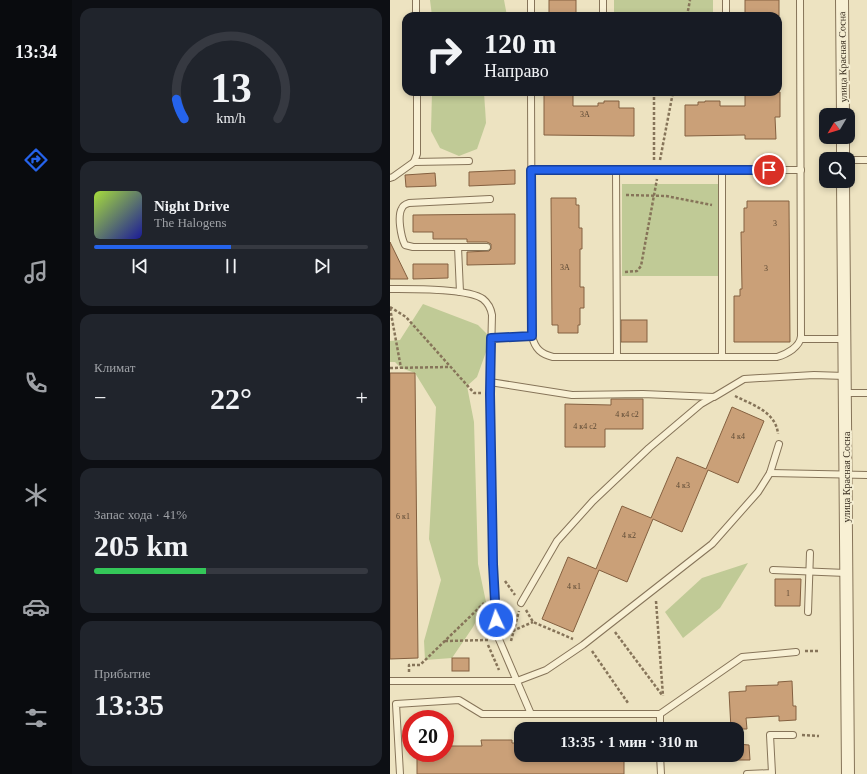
<!DOCTYPE html>
<html lang="ru">
<meta charset="utf-8">
<style>
:root{--surface:#171b24;--page:#20242c;--text:#f1f3f6;--muted:#9ea1a6;--line:#363941;--accent:#2563eb}
body{margin:0;font-family:Georgia,serif;background:var(--page);color:var(--text);height:100vh;display:flex;flex-direction:column;font-size:15px;white-space:nowrap}
*{box-sizing:border-box;margin:0}
p{font-size:13px;color:var(--muted)}
.icon{flex:none;width:22px;height:22px;fill:none;stroke:currentColor;stroke-width:2;stroke-linecap:round;stroke-linejoin:round}
.map{position:relative;flex:1;overflow:hidden}
.sheet{display:flex;flex-direction:column;gap:8px;padding:8px;background:#0d0f14;width:318px}
.sheet>*{flex:none}
.hud{position:absolute;left:12px;top:12px;width:380px;height:84px;border-radius:12px;box-shadow:0 2px 6px #0003;background:#171b24;color:var(--text);overflow:hidden}
.needle{width:26px;rotate:232deg}
.controls{position:absolute;left:429px;top:108px;display:grid;gap:8px}
.controls a{display:grid;place-items:center;width:36px;height:36px;border-radius:8px;background:var(--surface);box-shadow:0 2px 6px #0003;font-size:20px}
.speed{position:absolute;left:12px;top:710px;display:flex;gap:8px;font-size:20px;font-weight:700;text-align:center}
.speed>*{display:grid;place-content:center;width:52px;height:52px;border-radius:50%;background:var(--surface);box-shadow:0 2px 6px #0003;line-height:1}
.speed .limit{border:6px solid #d22;background:#fff;color:#111}
.pin{position:absolute;display:grid;place-items:center;width:34px;height:34px;color:#fff;margin:-17px;border:2px solid #fff;border-radius:50%;box-shadow:0 1px 4px #0007}
.me{position:absolute;width:44px;margin:-22px;rotate:357deg;stroke-linejoin:round;filter:drop-shadow(0 0 3px #0008)}
.turn{display:flex;align-items:center;gap:14px;height:84px;padding:0 16px;font-size:18px}
.turn .icon{width:52px;height:52px;stroke-width:2.5}
.turn b{display:block;font-size:28px;line-height:34px}
.big{font-size:30px;font-weight:800;line-height:1.1}
.sheet .tile{flex:1;display:flex;flex-direction:column;justify-content:center;gap:6px;min-width:0;padding:0 14px;border-radius:12px;background:var(--page)}
.sheet .dial{align-items:center;gap:0}
.dial svg{height:104px;overflow:visible;fill:none;stroke:var(--line);stroke-width:7;stroke-linecap:round;text-anchor:middle}
.dial text{fill:var(--text);stroke:none}
.song{display:flex;align-items:center;gap:12px}
.cover{width:48px;height:48px;border-radius:6px;background:linear-gradient(135deg,hsl(80 70% 55%),hsl(240 70% 35%))}
.played{height:4px;border-radius:2px;background:linear-gradient(90deg,var(--accent) 50%,var(--line) 50%)}
.keys{display:flex;justify-content:space-around;direction:ltr}
.heat{display:flex;justify-content:space-between;align-items:center;font-size:22px;direction:ltr}
.charge{height:6px;border-radius:3px;background:linear-gradient(90deg,#34c759 41%,var(--line) 0)}
.trip{position:absolute;left:124px;top:722px;width:230px;height:40px;border-radius:12px;background:var(--surface);box-shadow:0 2px 6px #0003;font-weight:800;line-height:40px;text-align:center}
main{display:flex;flex:1;min-height:0}
.dock{display:flex;flex-direction:column;width:72px;justify-content:space-around;align-items:center;background:#090b0e;color:var(--muted)}
.dock .icon{width:28px;height:28px}
.dock .active{color:var(--accent)}
.dock b{font-size:18px;color:var(--text)}
.map>svg:first-child{display:block}
</style>
<main>
<nav class="dock">
<b>13:34</b>
<svg class="icon active" aria-label="directions" viewBox="0 0 24 24"><path d="M12 3l9 9-9 9-9-9zM9 14v-3h6M13 9l2 2-2 2"/></svg>
<svg class="icon" aria-label="music" viewBox="0 0 24 24"><path d="M9 18V5l10-2v13"/><circle cx="6" cy="18" r="3"/><circle cx="16" cy="16" r="3"/></svg>
<svg class="icon" aria-label="phone" viewBox="0 0 24 24"><path d="M5 4h4l2 5-3 2q2 4 5 5l2-3 5 2v4C11 20 4 13 5 4z"/></svg>
<svg class="icon" aria-label="climate" viewBox="0 0 24 24"><path d="M12 3v18M4 7l16 10M4 17L20 7"/></svg>
<svg class="icon" aria-label="car" viewBox="0 0 24 24"><path d="M5 17H2v-5l4-1 3-4h7l3 4 3 1v5h-3M9 17h6M6 11h13"/><circle cx="7" cy="17" r="2"/><circle cx="17" cy="17" r="2"/></svg>
<svg class="icon" aria-label="filters" viewBox="0 0 24 24"><path d="M4 7h16M4 17h16"/><circle cx="9" cy="7" r="2"/><circle cx="15" cy="17" r="2"/></svg>
</nav>
<section class="sheet">
<div class="tile dial"><svg viewBox="0 0 100 80">
<path d="M14 69A42 42 0 1 1 86 69"/>
<path d="M14 69A42 42 0 0 1 8 54" stroke="#2563eb"/>
<text x="50" y="56" font-size="32" font-weight="700">13</text>
<text x="50" y="72" font-size="11">km/h</text>
</svg></div>
<div class="tile">
<div class="song"><i class="cover"></i><div><b>Night Drive</b><p>The Halogens</p></div></div>
<div class="played"></div>
<div class="keys"><svg class="icon" aria-label="previous" viewBox="0 0 24 24"><path d="M18 5L8 12l10 7zM5 5v14"/></svg><svg class="icon" aria-label="pause" viewBox="0 0 24 24"><path d="M8 5v14M16 5v14"/></svg><svg class="icon" aria-label="next" viewBox="0 0 24 24"><path d="M6 5l10 7-10 7zM19 5v14"/></svg></div>
</div>
<div class="tile"><p>Климат</p>
<div class="heat"><a>−</a><b class="big">22°</b><a>+</a></div>
</div>
<div class="tile"><p>Запас хода · 41%</p><b class="big">205 km</b><div class="charge"></div></div>
<div class="tile"><p>Прибытие</p><b class="big">13:35</b></div>
</section>
<div class="map">
<svg width="477" height="774" viewBox="0 0 477 774">
<rect width="100%" height="100%" fill="#ede3c1"/>
<g fill="#c0ca96">
<polygon points="40,0 114,0 117,16 42,16"/>
<rect x="224" y="0" width="99" height="16"/>
<polygon points="42,92 94,92 96,123 87,149 69,156 50,148 41,131"/>
<polygon points="232,184 329,184 330,276 232,276"/>
<polygon points="33,304 88,325 101,338 87,377 77,386 84,422 88,564 96,602 83,627 62,658 35,660 34,641 51,580 39,539 46,407 25,373 11,368 5,362 0,362 0,341 10,340"/>
<polygon points="358,563 330,608 293,638 275,612 312,578"/>
</g>
<g fill="#caa078" stroke="#846040">
<rect x="159" y="0" width="27" height="16"/>
<rect x="355" y="0" width="34" height="16"/>
<polygon points="159,92 183,92 183,106 208,106 208,103 214,103 214,101 229,101 229,108 244,108 244,136 154,135 154,93"/>
<polygon points="355,92 390,92 390,117 385,117 386,139 355,139 355,135 295,136 295,105 308,105 308,102 315,102 315,101 330,101 330,106 355,106"/>
<polygon points="125,170 125,184 79,186 79,172"/>
<polygon points="45,173 46,186 16,187 15,175"/>
<polygon points="161,198 186,198 186,205 189,205 189,228 192,228 192,249 190,249 190,287 194,287 194,308 190,308 190,325 188,325 188,333 168,333 168,325 162,325"/>
<polygon points="357,201 399,201 400,342 344,342 344,296 350,296 350,289 352,289 351,232 354,232 354,208 357,208"/>
<polygon points="125,214 125,264 77,265 77,252 99,251 101,249 101,244 97,242 77,242 77,239 43,239 43,232 23,232 23,215"/>
<polygon points="0,242 18,279 0,279"/>
<polygon points="23,264 58,264 58,278 23,279"/>
<rect x="231" y="320" width="26" height="22"/>
<polygon points="0,373 25,373 28,658 0,659"/>
<polygon points="221,399 253,399 253,429 215,429 215,447 175,447 175,404 221,405"/>
<polygon points="342,407 374,421 348,483 318,470 292,532 263,519 237,582 209,570 183,632 152,619 178,557 206,569 232,506 261,518 287,457 316,469"/>
<polygon points="385,579 411,579 410,606 385,606"/>
<rect x="62" y="658" width="17" height="13"/>
<polygon points="402,681 403,706 406,706 406,720 389,721 389,716 356,718 357,729 341,729 339,692 356,691 356,686 388,685 388,682"/>
<polygon points="91,740 122,740 122,743 131,743 131,755 234,755 234,774 27,774 27,753 55,753 55,746 92,746"/>
<polygon points="347,744 359,745 360,760 347,760"/>
</g>
<g fill="none" stroke-linecap="round" stroke-linejoin="round">
<defs>
<g id="lane">
<polyline points="26,0 26,16"/>
<polyline points="141,0 141,16"/>
<polyline points="213,0 213,16"/>
<polyline points="336,0 336,16"/>
<path d="M141 92 142 336C145 349 151 354 163 357H387C397 354 410 347 411 336L410 0"/>
<polyline points="458,160 477,160"/>
<polyline points="24,162 79,161"/>
<polyline points="141,170 411,170"/>
<polyline points="226,170 227,357"/>
<polyline points="332,170 332,357"/>
<polyline points="0,178 3,177 24,162 27,154 27,92"/>
<polyline points="68,247 97,247"/>
<path d="M0 289C20 289 79 288 93 299 98 303 101 309 102 315L100 394 103 564 106 620 108 637 141 714H270V729"/>
<path d="M70 292 68 247H23L15 245C11 237 7 216 12 208 13 205 16 204 19 203L100 199"/>
<polyline points="101,338 142,336"/>
<polyline points="411,339 455,339"/>
<polyline points="100,382 182,395 253,394 324,397 354,379 424,375 455,376"/>
<polyline points="455,393 477,393"/>
<polyline points="380,473 477,475"/>
<polyline points="383,570 456,573"/>
<polyline points="131,603 167,541 203,501 259,448 311,404 323,397"/>
<polyline points="418,612 420,553"/>
<polyline points="0,681 127,681 156,670 193,645 322,544 368,492 380,473 389,444"/>
<polyline points="270,714 352,657 406,652"/>
<polyline points="270,755 271,774"/>
<polyline points="10,774 6,704 69,700 92,714 141,714"/>
<polyline points="357,774 382,773 380,735 403,735"/>
</g>
<g id="street">
<polyline points="452,0 453,115"/>
<polyline points="453,137 453,159"/>
<polyline points="453,181 458,774"/>
</g>
</defs>
<use href="#lane" stroke="#867459" stroke-width="8"/>
<use href="#street" stroke="#867459" stroke-width="14"/>
<g stroke="#867459" stroke-width="2.5" stroke-dasharray="3 2" stroke-linecap="butt">
<polyline points="297,16 300,0"/>
<polyline points="264,92 264,160"/>
<polyline points="270,160 283,92"/>
<polyline points="236,195 276,196 322,205"/>
<polyline points="235,272 247,271 251,266 267,179"/>
<polyline points="0,307 16,317 84,393 91,393"/>
<polyline points="0,308 11,368"/>
<polyline points="0,368 60,367"/>
<path d="M345 396C363 405 386 412 388 434"/>
<polyline points="115,581 125,595"/>
<polyline points="266,601 273,696"/>
<polyline points="136,610 143,622 183,639"/>
<polyline points="225,632 272,695"/>
<polyline points="118,633 143,622"/>
<polyline points="55,641 98,640"/>
<polyline points="121,641 129,611"/>
<polyline points="98,645 109,670"/>
<polyline points="202,651 238,703"/>
<polyline points="415,651 429,651"/>
<polyline points="19,672 19,665 30,665 94,603"/>
<polyline points="412,735 429,736"/>
</g>
<use href="#lane" stroke="#f8f0d4" stroke-width="6"/>
<use href="#street" stroke="#f8f0d4" stroke-width="12"/>
</g>
<g fill="none" stroke-linecap="round" stroke-linejoin="round">
<defs>
<polyline id="route" points="106,620 103,564 100,394 101,338 142,336 141,170 379,170"/>
</defs>
<use href="#route" stroke="#184099" stroke-width="10"/>
<use href="#route" stroke="#2563eb" stroke-width="7"/>
</g>
<g text-anchor="middle" stroke-width="4" stroke-linejoin="round" paint-order="stroke">
<g font-size="8" fill="#5b4834">
<text x="195" y="117">3А</text>
<text x="385" y="226">3</text>
<text x="175" y="270">3А</text>
<text x="376" y="271">3</text>
<text x="237" y="417">4 к4 с2</text>
<text x="195" y="429">4 к4 с2</text>
<text x="348" y="439">4 к4</text>
<text x="293" y="488">4 к3</text>
<text x="13" y="519">6 к1</text>
<text x="239" y="538">4 к2</text>
<text x="184" y="589">4 к1</text>
<text x="398" y="596">1</text>
</g>
<g font-size="10" fill="#362b1d" stroke="#f4edd1">
<text transform="translate(452 57) rotate(-91)" y="4">улица Красная Сосна</text>
<text transform="translate(456 477) rotate(-90)" y="4">улица Красная Сосна</text>
</g>
</g>
</svg>
<div class="controls">
<a><svg class="needle" viewBox="-14 -14 28 28"><path d="M0-13l5 13h-10z" fill="#e53935"/><path d="M0 13l5-13h-10z" fill="#9ea1a6"/></svg></a>
<a><svg class="icon" aria-label="search" viewBox="0 0 24 24"><circle cx="10" cy="10" r="6"/><path d="M15 15l6 6"/></svg></a>
</div>
<div class="speed"><div class="limit">20</div></div>
<div class="pin" style="left:379px;top:170px;background:#d93025"><svg class="icon" aria-label="arrive" viewBox="0 0 24 24"><path d="M6 21V4h12l-3 4 3 4H6"/></svg></div>
<svg class="me" style="left:106px;top:620px" viewBox="-20 -20 40 40"><circle r="17" fill="#2563eb" stroke="#fff" stroke-width="3"/><path d="M0-11L8 9 0 5-8 9z" fill="#fff"/></svg>
<div class="trip">13:35 · 1 мин · 310 m</div>
<div class="hud">
<div class="turn"><svg class="icon" aria-label="right" viewBox="0 0 24 24"><path d="M7 20v-9h11M14 6l5 5-5 5"/></svg><div><b>120 m</b>Направо</div></div>
</div>
</div>
</main>
